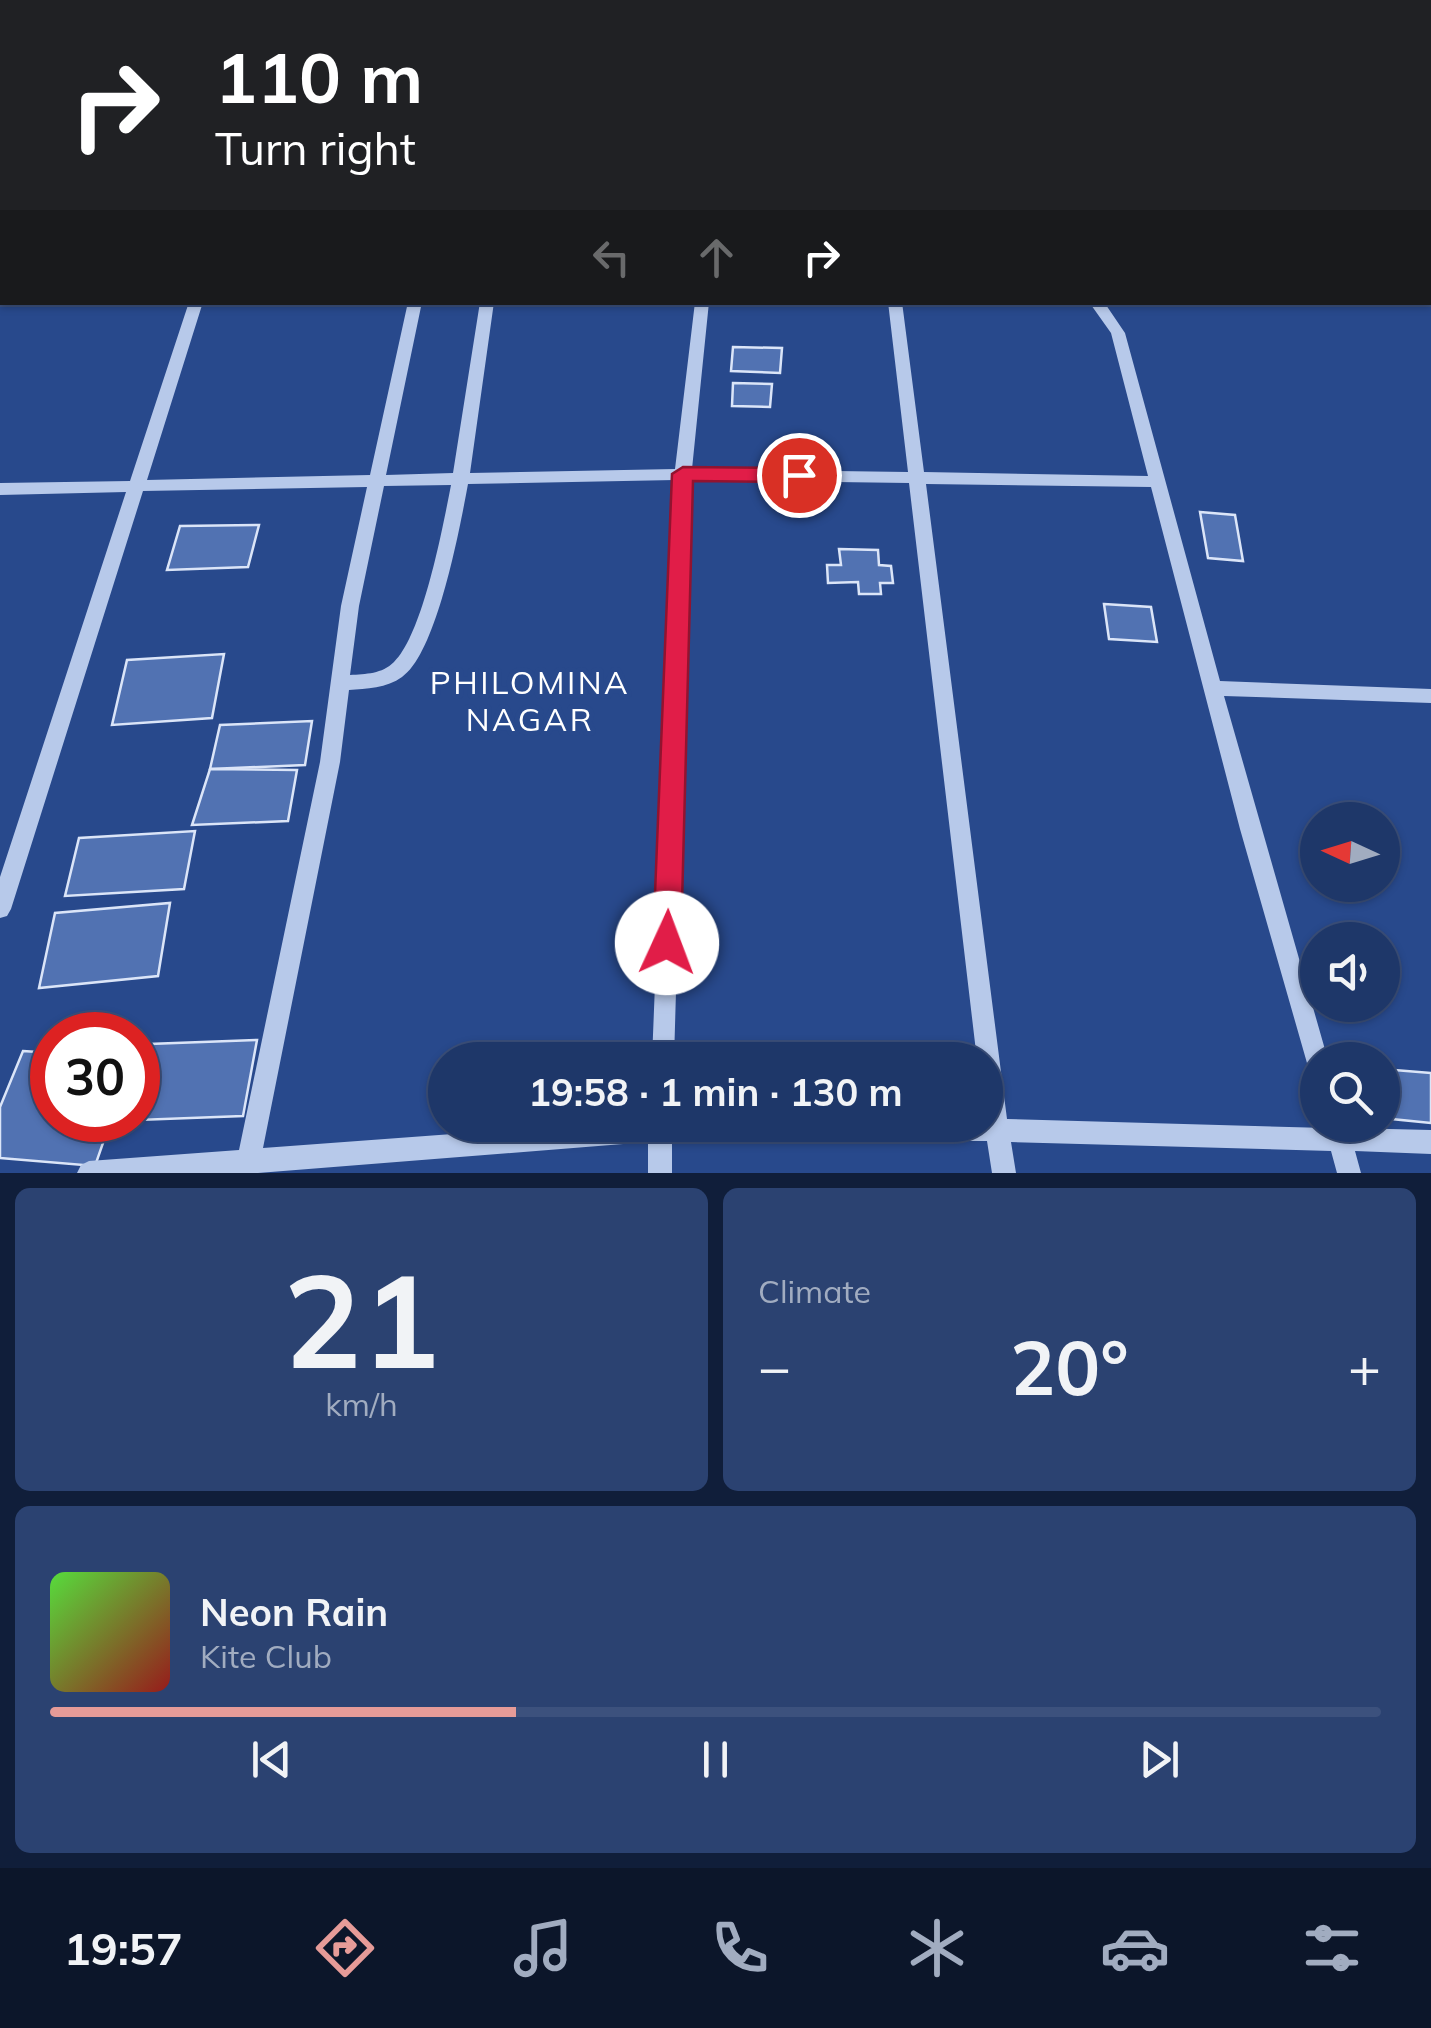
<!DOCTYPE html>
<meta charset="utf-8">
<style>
:root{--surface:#1e3769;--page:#2b4271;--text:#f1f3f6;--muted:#a1acc0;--line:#3c517d;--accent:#e69b98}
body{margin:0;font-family:Mulish,sans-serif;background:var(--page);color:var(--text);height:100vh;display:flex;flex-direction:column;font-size:38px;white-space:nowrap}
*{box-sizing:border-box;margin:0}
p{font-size:32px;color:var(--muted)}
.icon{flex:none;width:55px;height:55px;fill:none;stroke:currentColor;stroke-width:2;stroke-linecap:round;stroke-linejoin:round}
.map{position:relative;height:1173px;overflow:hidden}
.drawer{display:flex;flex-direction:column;gap:15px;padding:15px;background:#101e3a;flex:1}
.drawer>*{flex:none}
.hud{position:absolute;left:0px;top:0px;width:1432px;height:305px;box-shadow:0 2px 8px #0004,0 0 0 2px var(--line);background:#202124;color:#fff;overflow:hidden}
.needle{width:65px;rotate:274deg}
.buttons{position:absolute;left:1300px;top:802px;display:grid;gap:20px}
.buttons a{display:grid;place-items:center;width:100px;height:100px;border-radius:50%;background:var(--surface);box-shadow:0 2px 8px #0004,0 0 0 2px var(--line);font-size:50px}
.speed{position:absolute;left:30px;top:1012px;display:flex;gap:20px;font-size:50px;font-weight:700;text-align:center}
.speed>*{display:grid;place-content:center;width:130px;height:130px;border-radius:50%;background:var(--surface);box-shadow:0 2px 8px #0004,0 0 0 2px var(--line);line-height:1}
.speed .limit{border:15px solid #d22;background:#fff;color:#111}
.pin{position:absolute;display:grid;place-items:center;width:85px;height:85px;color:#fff;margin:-42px;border:5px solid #fff;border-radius:50%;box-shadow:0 2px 10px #0007}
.me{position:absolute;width:110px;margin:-55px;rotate:2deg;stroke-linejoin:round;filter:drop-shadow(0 0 8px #0008)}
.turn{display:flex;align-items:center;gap:35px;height:210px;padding:0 50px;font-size:45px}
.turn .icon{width:130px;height:130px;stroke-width:2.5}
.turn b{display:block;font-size:70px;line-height:85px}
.lanes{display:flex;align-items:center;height:95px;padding:0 50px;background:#0003;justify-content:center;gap:50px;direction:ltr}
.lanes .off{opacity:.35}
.big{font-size:75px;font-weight:700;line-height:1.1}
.drawer .tile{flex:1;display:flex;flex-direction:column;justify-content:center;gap:15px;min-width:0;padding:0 35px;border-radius:15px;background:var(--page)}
.drawer .dial{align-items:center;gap:0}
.dial b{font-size:130px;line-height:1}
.song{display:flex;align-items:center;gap:30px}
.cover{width:120px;height:120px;border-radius:15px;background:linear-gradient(135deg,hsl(110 70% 55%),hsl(0 70% 35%))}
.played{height:10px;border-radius:5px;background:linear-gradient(90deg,var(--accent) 35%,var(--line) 35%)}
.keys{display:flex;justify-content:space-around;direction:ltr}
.heat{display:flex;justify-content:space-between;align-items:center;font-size:55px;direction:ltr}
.drawer .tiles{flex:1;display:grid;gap:15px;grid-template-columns:1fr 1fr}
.tile:last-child{grid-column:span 2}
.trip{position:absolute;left:428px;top:1042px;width:575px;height:100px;border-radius:50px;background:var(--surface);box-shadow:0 2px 8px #0004,0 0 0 2px var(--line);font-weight:700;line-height:100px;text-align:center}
.tab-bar{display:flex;height:160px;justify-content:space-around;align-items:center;background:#0c162a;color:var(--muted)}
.tab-bar .icon{width:70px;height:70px}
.tab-bar .on{color:var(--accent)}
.tab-bar b{font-size:45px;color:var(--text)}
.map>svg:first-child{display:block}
</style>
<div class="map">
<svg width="1431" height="1173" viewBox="0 0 1431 1173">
<rect width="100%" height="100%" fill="#28498c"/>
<g fill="#5172b2" stroke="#dbe5f8" stroke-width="2.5">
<polygon points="733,347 782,348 780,373 731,371"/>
<polygon points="733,383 772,384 770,407 732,406"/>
<polygon points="1200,512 1235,515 1243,561 1208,558"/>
<polygon points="259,525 248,567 167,570 180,526"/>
<polygon points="839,549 878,550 879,565 891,566 893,583 880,583 881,594 859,594 858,582 828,583 827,565 841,565"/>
<polygon points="1104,604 1151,607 1157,642 1109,639"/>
<polygon points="224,654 212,718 112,725 127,660"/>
<polygon points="312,721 305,765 210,769 220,725"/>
<polygon points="210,769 297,770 288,821 192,825"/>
<polygon points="195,831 184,889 65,896 79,838"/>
<polygon points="170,903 158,976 39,988 55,913"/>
<polygon points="257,1040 243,1116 138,1120 138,1091 149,1044"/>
<polygon points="23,1051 52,1053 52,1120 111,1120 95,1166 0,1158 0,1107"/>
<polygon points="1382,1069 1431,1073 1431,1123 1382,1118"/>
</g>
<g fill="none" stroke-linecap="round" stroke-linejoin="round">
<g fill="#b7c9ea" fill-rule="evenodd">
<polygon points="400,0 412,0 412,2 401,2"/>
<polygon points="733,0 745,0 745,2 734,2"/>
<polygon points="1034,0 1046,0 1046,2 1035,2"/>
<polygon points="1216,0 1228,0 1229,2 1218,2"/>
<rect x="0" y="144" width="2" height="8"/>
<rect x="0" y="283" width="2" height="13"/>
<path d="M189 302H203L147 480 370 475 408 302H422L386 475 453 473 480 302H494L470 473 675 469 695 302H709L692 469 908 472 888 302H902L924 472 1148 476 1111 333 1089 302H1104L1125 333 1220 681 1431 689V703L1224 696 1328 1060H1318V1074L1310 1071 1307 1063 1240 829 1151 487 926 484 1007 1119 1326 1128 1327 1125H1347L1348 1128 1431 1130V1154L1355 1151 1361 1173H1337L1331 1151 1011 1142 1016 1173H992L987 1141H672V1173H648V1142L258 1173H77L81 1165 89 1161 239 1150 320 762 341 606 367 487 143 491 11 909 7 916 0 918V877L126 492 0 495V483L130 481ZM675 480 652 1060H674L691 480 909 483 977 1060H985V1125H573L263 1148 340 762 349 690C366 689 387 688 402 677 437 653 460 527 468 484ZM451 485C443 526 423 634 394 662 382 674 366 674 350 675L359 606 384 486Z"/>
</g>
</g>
<polygon fill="#e11d48" stroke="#92132f" stroke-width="2.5" points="683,467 799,468 809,475 799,482 693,481 681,943 677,952 667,955 657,952 653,943 672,474"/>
<g text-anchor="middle" stroke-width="10" stroke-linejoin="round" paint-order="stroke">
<g font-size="32" letter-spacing="2.5" fill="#fff" stroke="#28498c">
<text x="530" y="694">PHILOMINA<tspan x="530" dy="37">NAGAR</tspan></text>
</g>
</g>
</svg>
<div class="buttons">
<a><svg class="needle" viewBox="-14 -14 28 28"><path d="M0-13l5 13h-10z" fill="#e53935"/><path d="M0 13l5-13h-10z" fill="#a1acc0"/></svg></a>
<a><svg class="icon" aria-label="sound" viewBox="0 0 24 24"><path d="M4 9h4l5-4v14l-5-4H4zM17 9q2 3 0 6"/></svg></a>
<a><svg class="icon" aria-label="search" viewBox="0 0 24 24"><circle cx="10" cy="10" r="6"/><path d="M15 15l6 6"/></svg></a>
</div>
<div class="speed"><div class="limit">30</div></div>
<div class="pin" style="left:799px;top:475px;background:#d93025"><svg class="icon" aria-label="arrive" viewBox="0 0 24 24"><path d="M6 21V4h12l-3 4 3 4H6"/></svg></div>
<svg class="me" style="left:667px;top:943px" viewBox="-20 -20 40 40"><circle r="19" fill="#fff"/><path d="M0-13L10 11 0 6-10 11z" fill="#e11d48"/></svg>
<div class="trip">19:58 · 1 min · 130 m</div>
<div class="hud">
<div class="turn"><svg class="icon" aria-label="right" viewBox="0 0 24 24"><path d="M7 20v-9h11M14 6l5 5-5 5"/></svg><div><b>110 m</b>Turn right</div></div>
<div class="lanes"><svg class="icon off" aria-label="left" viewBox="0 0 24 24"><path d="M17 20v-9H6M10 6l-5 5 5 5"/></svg><svg class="icon off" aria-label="ahead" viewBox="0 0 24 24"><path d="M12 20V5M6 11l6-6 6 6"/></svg><svg class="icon" aria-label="right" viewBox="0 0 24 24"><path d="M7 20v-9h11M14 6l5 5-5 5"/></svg></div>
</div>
</div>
<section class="drawer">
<div class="tiles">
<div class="tile dial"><b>21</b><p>km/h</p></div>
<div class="tile"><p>Climate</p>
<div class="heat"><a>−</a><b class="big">20°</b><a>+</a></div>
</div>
<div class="tile">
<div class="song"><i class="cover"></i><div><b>Neon Rain</b><p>Kite Club</p></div></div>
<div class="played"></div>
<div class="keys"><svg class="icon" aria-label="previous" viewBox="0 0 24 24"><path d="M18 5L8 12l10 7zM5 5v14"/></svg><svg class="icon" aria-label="pause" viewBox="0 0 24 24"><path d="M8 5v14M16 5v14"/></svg><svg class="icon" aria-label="next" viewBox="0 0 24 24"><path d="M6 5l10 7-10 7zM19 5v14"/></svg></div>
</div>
</div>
</section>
<nav class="tab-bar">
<b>19:57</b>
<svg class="icon on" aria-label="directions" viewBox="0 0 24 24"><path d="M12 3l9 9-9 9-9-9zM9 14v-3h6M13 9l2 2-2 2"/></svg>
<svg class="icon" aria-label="music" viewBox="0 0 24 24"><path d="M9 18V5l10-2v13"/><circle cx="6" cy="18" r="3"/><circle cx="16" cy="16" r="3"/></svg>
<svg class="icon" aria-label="phone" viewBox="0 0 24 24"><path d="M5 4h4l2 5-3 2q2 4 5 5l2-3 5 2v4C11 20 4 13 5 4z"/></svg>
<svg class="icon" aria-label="climate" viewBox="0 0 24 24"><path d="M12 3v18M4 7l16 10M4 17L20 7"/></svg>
<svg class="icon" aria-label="car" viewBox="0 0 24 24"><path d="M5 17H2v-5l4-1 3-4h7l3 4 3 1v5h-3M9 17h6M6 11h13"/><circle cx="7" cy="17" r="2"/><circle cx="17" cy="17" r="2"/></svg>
<svg class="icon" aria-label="filters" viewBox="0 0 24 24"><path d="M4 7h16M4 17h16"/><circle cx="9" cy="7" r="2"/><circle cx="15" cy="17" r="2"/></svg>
</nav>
